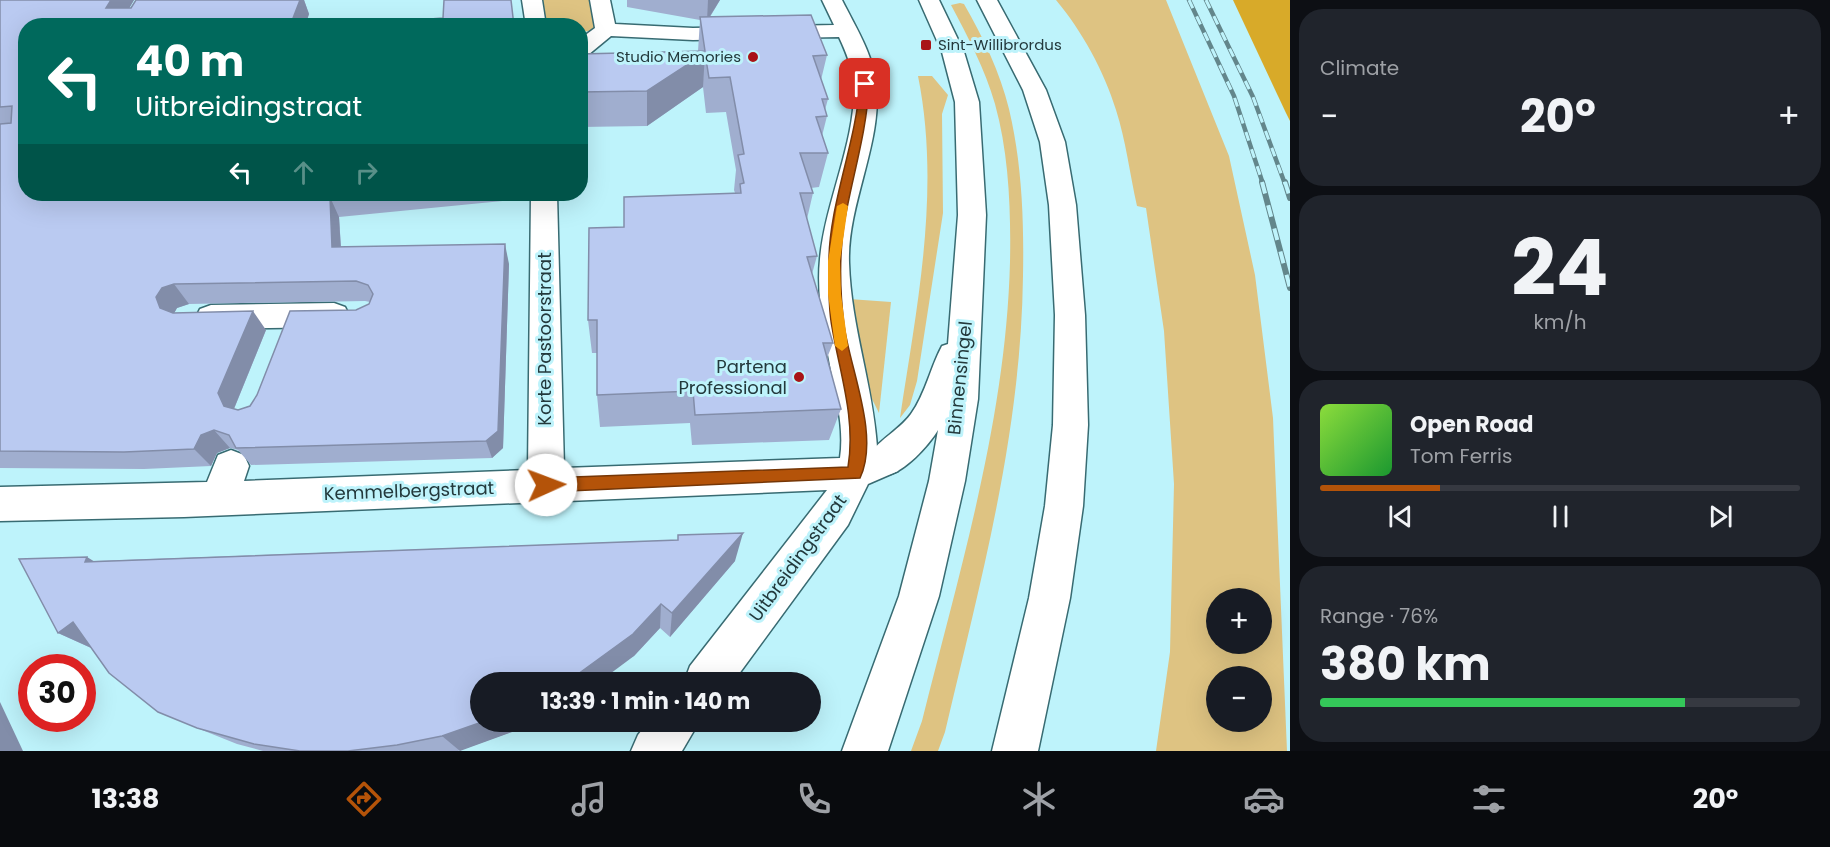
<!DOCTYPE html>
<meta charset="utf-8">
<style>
:root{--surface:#171b24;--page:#20242c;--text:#f1f3f6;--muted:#9ea1a6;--line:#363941;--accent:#b45309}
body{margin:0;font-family:Poppins,sans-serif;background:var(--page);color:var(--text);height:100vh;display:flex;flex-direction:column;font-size:22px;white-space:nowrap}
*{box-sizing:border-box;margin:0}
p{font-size:20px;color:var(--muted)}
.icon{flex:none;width:33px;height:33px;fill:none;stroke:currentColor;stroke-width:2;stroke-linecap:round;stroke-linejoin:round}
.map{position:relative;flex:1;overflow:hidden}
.drawer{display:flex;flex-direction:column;gap:9px;padding:9px;background:#0d0f14;width:540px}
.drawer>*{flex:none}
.guide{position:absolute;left:18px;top:18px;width:570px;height:183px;border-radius:24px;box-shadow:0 6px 24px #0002;background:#00695c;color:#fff;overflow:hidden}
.controls{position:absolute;left:1206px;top:588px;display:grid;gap:12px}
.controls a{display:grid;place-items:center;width:66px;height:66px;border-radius:50%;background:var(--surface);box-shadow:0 6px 24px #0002;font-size:30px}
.speed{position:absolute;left:18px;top:654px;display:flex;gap:12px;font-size:30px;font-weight:700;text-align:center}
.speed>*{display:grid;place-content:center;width:78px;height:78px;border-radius:50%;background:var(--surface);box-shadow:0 6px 24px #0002;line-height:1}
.speed .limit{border:9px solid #d22;background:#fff;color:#111}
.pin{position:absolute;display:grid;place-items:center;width:51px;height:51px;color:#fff;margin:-26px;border-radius:12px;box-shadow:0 3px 9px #0006}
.me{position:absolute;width:66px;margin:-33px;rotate:88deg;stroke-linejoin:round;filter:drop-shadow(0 0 4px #0008)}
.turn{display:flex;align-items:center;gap:21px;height:126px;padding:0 18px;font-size:27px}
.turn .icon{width:78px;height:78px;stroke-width:2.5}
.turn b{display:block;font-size:42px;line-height:51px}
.lanes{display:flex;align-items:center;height:57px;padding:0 18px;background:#0003;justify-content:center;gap:30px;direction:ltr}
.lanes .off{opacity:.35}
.big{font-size:45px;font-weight:700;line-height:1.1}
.drawer .tile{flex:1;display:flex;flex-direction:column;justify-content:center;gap:9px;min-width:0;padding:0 21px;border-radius:24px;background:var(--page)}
.drawer .dial{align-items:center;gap:0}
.dial b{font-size:78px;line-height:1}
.song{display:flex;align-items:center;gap:18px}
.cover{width:72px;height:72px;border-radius:9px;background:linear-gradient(135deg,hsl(90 70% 55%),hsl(130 70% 35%))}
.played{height:6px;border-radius:3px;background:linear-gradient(90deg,var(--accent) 25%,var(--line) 25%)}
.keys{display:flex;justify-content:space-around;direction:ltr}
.heat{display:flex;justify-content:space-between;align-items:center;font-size:33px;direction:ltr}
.charge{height:9px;border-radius:4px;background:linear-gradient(90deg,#34c759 76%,var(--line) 0)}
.trip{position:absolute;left:470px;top:672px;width:351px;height:60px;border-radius:30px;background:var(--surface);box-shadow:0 6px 24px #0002;font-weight:700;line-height:60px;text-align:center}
.dock{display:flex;height:96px;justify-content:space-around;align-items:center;background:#090b0e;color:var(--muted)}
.dock .icon{width:42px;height:42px}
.dock .on{color:var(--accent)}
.dock b{font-size:27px;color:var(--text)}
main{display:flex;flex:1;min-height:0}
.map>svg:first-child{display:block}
</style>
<main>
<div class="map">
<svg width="1290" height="751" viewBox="0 0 1290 751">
<rect width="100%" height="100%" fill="#bef3fb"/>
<g fill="#dec382" fill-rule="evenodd">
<polygon points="542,0 590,0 597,30 581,32 580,26 545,25"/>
<path d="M1056 0H1166L1229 156 1255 275 1273 418 1287 751H1156L1170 652 1174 484 1164 331 1146 208 1137 206C1130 175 1126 141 1116 110 1104 71 1082 31 1056 0ZM1262 598V644H1216V598ZM1262 676V722H1216V676Z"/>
<path d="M960 3 964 4C983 37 1000 72 1009 109 1022 164 1024 220 1023 276 1021 434 981 579 945 732L938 751H911L922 721C960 569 1006 419 1010 262 1011 211 1009 154 995 104 985 69 968 37 951 5Z"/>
<path d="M918 76H932L948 95 942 114 943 213 917 381 910 405 900 418C917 305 941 190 918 76Z"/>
<polygon points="849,299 891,302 879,413 866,387"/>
</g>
<polygon fill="#d8aa29" points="1233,0 1290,0 1290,121 1286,113"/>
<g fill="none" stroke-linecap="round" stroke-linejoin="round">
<defs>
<g id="minor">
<polygon points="522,0 542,0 546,26 526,26"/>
<path d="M590 0H610L615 24 693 28 834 25 822 0H842C855 26 873 54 876 84 883 142 847 204 849 263 851 327 873 385 877 447L885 444 898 449 903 460 898 471 868 484 848 525 733 682H684L690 666 827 490 184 517 0 521V487L207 482 218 455 231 450 244 455 249 466 244 481 528 470 531 194H557L564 468 840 458C844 432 838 406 833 381 826 342 816 299 820 259 825 202 856 142 854 85 853 69 846 52 839 37L693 40 611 36 588 55 580 56V39L595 28Z"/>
<polygon points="334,303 345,307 349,315 345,323 334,327 211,329 200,325 196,317 200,309 211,305"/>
<polygon points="648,722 699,722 682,751 631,751 638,735"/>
</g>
<g id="major">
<path d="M919 0H939L964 52 979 102 986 215 978 399 965 481 939 596 888 751H842L899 596 929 481 938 430C929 445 904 473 886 475 882 476 876 473 872 471L867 460C876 440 898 432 911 414 926 393 930 368 942 346L948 344 958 215 955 102 942 52Z"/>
<polygon points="977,0 997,0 1046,90 1065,142 1076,205 1085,315 1088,425 1083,506 1070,598 1038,751 992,751 1029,598 1045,506 1053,425 1055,315 1049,205 1040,142 1023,90"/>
</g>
</defs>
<use href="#minor" stroke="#386b72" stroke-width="3"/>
<use href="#major" stroke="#386b72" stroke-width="3"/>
<use href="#minor" fill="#fff" fill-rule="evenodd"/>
<use href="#major" fill="#fff" fill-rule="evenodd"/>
<defs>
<g id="rail-far1">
<polyline points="1189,0 1234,96 1263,184"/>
<polyline points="1206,0 1253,97 1285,184"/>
</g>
<g id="rail">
<polyline points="1262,182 1290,288"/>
<polyline points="1285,182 1290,198"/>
</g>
</defs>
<use href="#rail-far1" stroke="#63868b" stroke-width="4.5"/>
<use href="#rail" stroke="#63868b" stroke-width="6"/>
<use href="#rail-far1" stroke="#bef3fb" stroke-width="3" stroke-dasharray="9" stroke-linecap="butt"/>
<use href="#rail" stroke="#bef3fb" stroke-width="4" stroke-dasharray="12" stroke-linecap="butt"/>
</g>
<g fill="#a0aecf" fill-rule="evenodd">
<path d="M0 0H134L129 8H131L136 0H304L309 14 305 26H26V194H512V200L339 217 341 247 509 264 503 448 492 458 251 465 238 450 230 448 217 453 211 466 144 469 0 468ZM365 301 370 302 369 304 356 310 257 395 250 406 238 410 234 409 266 330 174 313 177 308 189 304Z"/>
<polygon points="627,0 720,0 710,17 827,55 821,80 828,99 825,110 827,116 822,136 828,153 819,187 811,188 813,193 807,219 817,256 812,274 833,343 827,358 841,409 829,440 692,445 690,423 600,427 597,395 597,353 592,353 588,320 624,227 735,193 734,190 736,170 726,112 706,113 703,87 647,126 580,127 580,54 698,51 700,20 627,7"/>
<polygon points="678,535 735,561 670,637 660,628 634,656 480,722 539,722 458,751 263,751 237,744 197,728 91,648 58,633 94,561 678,540"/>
</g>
<g fill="#828da9">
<polygon points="111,0 134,0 119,26 106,8"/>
<polygon points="300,0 304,0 309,14 305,26 290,26"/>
<polygon points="708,0 720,0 707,21"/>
<polygon points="705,53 703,87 647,126 647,91"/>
<polygon points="330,197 339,217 342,267 332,247"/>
<polygon points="505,244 509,264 503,448 492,458 486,441"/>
<polygon points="174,284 189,304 177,308 172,317 160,308 156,297 162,288"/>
<polygon points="253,311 266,330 233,411 224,406 218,393"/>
<polygon points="214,430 230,448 217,453 211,466 194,449 201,435"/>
<polygon points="743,533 735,561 670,637 672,613"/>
<polygon points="87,557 131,584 85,562"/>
<polygon points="661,604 660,628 634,656 599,682 567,682"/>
<polygon points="73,622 107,655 58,633"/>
<polygon points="0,702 23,751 0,751"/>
<polygon points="482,722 539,722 460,751 442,736"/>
</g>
<g fill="#bacaf1" stroke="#828da9" stroke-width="1.5" fill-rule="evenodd">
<path d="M0 0H111L106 8H131L136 0H300L290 26H26V194H364L330 197 332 247 505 244 498 431 486 441 236 448 229 435 214 430 201 435 194 449 124 452 0 451V124L11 123 12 106 0 107ZM356 281 368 285 373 294 369 304 356 310 290 311 257 395 250 406 238 410 224 406 218 393 253 311 173 313 160 308 156 297 162 288 174 284Z"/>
<polygon points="444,0 511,0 514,26 337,26 443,18"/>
<polygon points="811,15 827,55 813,56 828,99 822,99 827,116 816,117 828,153 800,153 813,193 800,193 817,256 807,257 833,343 823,343 841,409 695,415 693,391 597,395 597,320 588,320 589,228 624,227 624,197 741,193 740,184 744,183 738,155 744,154 730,77 709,78 705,53 647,91 580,92 580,54 705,51 700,17"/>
<polygon points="743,533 672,613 661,604 633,634 567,682 480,682 480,722 482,722 442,736 397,745 348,751 300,751 254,744 197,728 158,712 109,673 73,622 58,633 19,559 87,557 85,562 678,540 678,535"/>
</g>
<path fill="#b45309" stroke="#753606" stroke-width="1.5" d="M865 81 869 84C867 132 852 177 844 224 839 257 840 292 844 325 850 369 880 436 860 478L546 492 540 490 538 485 540 480 546 478 848 467C856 419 840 374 832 327 828 307 829 284 829 264 828 207 856 144 860 84Z"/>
<polygon fill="#f59e0b" points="843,203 848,206 840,261 841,294 848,346 842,351 835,346 828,294 828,261 837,206"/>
<g fill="#a81416" stroke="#bef3fb" stroke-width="2">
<rect x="920" y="39" width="12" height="12" rx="3"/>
<circle cx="753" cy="57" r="6"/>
<circle cx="799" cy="377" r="6"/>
</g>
<g text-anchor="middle" stroke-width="6" stroke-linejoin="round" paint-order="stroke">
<g font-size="15" fill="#23393c" stroke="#bef3fb" text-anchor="start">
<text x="938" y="50">Sint-Willibrordus</text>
<text x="741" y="62" text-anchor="end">Studio Memories</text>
</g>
<g font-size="18" fill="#23393c" stroke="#bef3fb">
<text transform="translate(545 339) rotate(-90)" y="6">Korte Pastoorstraat</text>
<text transform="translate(960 378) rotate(-84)" y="6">Binnensingel</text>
<text transform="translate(409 491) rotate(-2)" y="6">Kemmelbergstraat</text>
<text transform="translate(798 558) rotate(-54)" y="6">Uitbreidingstraat</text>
</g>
<g font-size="18" fill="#23393c" stroke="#bef3fb" text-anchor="end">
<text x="787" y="373">Partena<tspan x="787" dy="21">Professional</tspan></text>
</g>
</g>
</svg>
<div class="controls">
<a>+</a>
<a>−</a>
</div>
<div class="speed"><div class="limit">30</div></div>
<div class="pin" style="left:865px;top:84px;background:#d93025"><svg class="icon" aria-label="arrive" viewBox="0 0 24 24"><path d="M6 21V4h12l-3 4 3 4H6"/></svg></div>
<svg class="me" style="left:546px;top:485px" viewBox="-20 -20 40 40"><circle r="19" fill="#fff"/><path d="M0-13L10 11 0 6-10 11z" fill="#b45309"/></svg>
<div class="trip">13:39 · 1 min · 140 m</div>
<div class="guide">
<div class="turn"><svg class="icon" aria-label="left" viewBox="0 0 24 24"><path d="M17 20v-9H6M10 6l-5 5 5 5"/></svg><div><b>40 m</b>Uitbreidingstraat</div></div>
<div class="lanes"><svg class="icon" aria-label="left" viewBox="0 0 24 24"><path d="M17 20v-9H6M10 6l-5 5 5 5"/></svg><svg class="icon off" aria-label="ahead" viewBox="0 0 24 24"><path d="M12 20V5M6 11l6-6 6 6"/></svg><svg class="icon off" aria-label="right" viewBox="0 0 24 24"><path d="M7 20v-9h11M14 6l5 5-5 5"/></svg></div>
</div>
</div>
<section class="drawer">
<div class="tile"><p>Climate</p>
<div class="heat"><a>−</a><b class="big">20°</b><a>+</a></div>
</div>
<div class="tile dial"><b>24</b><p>km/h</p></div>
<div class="tile">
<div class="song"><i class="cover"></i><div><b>Open Road</b><p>Tom Ferris</p></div></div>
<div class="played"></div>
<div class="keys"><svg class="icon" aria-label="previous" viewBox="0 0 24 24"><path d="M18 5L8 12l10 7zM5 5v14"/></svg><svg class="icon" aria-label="pause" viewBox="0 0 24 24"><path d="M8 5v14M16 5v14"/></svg><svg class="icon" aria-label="next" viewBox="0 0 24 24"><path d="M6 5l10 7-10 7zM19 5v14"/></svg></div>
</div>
<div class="tile"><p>Range · 76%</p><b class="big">380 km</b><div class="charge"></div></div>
</section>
</main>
<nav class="dock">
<b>13:38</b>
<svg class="icon on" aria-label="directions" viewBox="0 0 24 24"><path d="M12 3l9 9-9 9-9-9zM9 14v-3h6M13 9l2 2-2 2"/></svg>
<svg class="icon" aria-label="music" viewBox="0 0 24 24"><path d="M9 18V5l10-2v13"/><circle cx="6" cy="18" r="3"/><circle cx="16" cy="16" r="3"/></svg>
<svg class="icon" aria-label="phone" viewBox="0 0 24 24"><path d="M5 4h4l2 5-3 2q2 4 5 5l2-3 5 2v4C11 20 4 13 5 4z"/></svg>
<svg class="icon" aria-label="climate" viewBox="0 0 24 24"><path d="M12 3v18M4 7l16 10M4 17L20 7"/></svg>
<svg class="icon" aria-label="car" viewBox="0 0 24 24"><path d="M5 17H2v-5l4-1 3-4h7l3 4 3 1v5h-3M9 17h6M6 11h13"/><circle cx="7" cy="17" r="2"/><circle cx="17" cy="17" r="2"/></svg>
<svg class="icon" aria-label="filters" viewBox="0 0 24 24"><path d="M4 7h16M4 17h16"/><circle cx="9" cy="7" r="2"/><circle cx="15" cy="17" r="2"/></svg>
<b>20°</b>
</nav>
